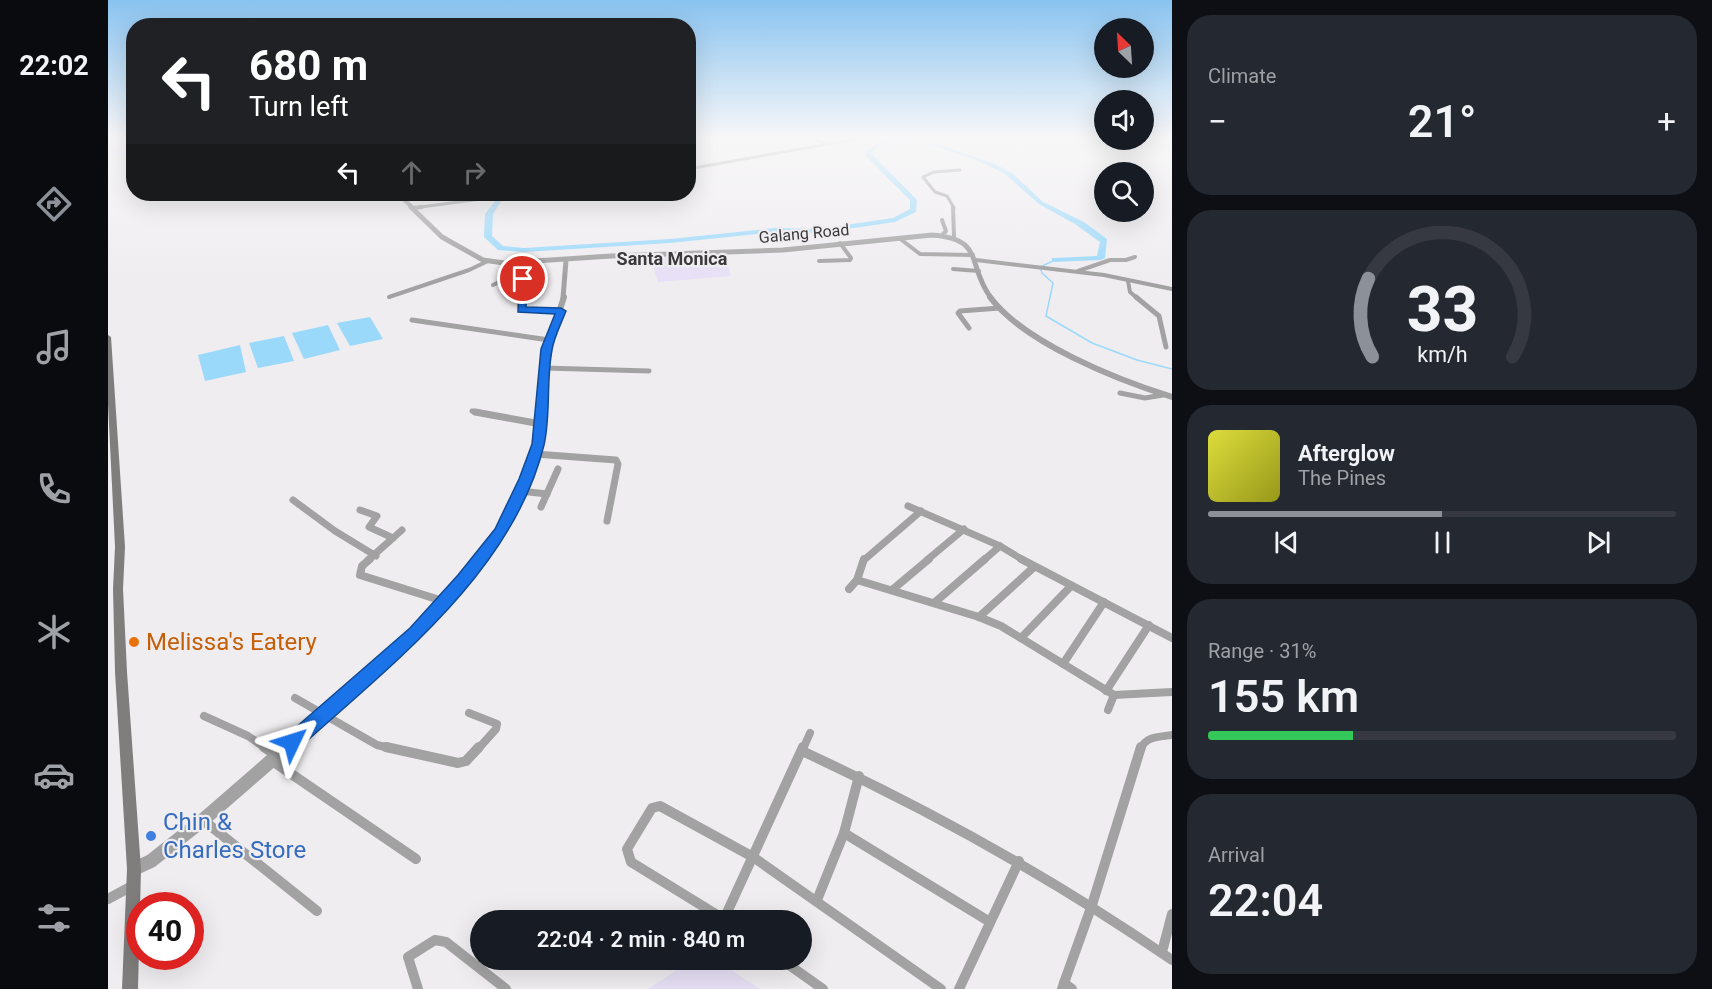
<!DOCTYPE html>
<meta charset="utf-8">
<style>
:root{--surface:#171b24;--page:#242831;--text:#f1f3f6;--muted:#9ea1a6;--line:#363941;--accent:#8c9099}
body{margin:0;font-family:Roboto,sans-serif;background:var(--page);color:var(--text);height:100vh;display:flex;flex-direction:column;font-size:22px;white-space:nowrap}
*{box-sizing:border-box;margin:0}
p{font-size:20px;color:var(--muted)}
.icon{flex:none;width:33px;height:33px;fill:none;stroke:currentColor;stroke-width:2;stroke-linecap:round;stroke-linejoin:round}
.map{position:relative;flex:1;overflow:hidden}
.details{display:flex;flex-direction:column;gap:15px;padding:15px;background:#0d0f14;width:540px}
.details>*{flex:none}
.guide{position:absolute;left:18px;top:18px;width:570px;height:183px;border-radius:24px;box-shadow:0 6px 24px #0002;background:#202124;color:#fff;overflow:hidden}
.needle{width:39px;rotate:335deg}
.tools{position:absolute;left:986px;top:18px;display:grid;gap:12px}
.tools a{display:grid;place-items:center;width:60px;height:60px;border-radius:50%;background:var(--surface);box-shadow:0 6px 24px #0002;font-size:30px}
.speed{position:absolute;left:18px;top:892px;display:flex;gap:12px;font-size:30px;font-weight:700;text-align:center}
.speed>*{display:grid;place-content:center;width:78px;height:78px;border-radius:50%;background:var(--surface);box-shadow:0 6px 24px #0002;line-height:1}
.speed .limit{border:9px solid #d22;background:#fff;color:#111}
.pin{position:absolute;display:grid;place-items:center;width:51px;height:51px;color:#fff;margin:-26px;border:3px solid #fff;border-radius:50%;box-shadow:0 2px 6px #0007}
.me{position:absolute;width:66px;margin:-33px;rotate:49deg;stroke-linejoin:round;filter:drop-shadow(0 0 4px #0008)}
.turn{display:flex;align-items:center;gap:21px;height:126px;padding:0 24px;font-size:27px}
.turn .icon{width:78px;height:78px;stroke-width:2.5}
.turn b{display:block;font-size:42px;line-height:51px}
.lanes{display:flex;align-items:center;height:57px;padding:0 24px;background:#0003;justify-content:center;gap:30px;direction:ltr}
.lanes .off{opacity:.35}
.big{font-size:45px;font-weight:600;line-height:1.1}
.details .tile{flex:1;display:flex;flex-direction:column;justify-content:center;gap:9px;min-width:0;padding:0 21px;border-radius:24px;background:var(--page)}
.details .dial{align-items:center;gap:0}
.dial svg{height:156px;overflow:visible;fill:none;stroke:var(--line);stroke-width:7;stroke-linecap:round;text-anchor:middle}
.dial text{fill:var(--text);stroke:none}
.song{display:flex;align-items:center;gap:18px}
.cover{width:72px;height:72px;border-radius:9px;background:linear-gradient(135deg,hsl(60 70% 55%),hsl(60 70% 35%))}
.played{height:6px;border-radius:3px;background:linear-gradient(90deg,var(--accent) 50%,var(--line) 50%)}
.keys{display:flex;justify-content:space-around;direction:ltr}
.heat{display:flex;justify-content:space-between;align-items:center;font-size:33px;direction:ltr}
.charge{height:9px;border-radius:4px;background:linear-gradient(90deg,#34c759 31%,var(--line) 0)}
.trip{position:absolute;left:362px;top:910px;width:342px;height:60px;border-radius:30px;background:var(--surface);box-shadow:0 6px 24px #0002;font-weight:600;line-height:60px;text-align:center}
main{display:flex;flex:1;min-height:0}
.tabs{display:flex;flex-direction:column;width:108px;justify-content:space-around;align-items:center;background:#090b0e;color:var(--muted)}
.tabs .icon{width:42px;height:42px}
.tabs .selected{color:var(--accent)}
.tabs b{font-size:27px;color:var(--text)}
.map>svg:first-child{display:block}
</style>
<main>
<nav class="tabs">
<b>22:02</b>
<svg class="icon selected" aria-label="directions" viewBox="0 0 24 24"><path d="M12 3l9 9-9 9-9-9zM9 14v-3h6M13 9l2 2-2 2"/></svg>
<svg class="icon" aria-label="music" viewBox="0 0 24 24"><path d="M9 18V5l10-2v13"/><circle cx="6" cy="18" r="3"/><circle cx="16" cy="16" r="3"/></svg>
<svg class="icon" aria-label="phone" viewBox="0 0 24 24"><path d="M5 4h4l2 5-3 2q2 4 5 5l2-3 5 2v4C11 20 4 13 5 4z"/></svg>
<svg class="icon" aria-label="climate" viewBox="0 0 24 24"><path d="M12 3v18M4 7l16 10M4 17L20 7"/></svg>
<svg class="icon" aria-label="car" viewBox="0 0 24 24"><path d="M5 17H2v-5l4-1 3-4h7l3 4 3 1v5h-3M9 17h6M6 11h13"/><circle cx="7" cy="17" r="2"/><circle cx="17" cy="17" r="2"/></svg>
<svg class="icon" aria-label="filters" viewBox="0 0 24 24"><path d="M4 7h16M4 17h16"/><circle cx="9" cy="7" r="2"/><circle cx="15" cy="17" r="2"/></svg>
</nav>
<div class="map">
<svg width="1064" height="989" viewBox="0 0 1064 989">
<rect width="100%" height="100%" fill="#efedf0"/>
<polygon fill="#e6dfe9" points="0,137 25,137 25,145 21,156 0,157"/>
<g fill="#e7e0f6">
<polygon points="617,256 623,276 550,282 542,257"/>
<polygon points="584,960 608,960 652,989 540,989"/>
</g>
<g fill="#9bd9fb">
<polygon points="262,317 275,339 242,346 229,323"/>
<polygon points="220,325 232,350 196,359 184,333"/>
<polygon points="176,336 186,361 150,368 141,343"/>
<polygon points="132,345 138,372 97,381 90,355"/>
</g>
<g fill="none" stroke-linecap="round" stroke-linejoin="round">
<polyline stroke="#9bd9fb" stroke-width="1.5" points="947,260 932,267 934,273 945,283 938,316 984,343 1029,360 1064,369"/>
<polygon fill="#9bd9fb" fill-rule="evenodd" points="788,139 830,144 887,164 905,174 935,202 976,222 999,239 997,258 993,260 944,262 944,258 947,258 989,256 992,242 967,224 931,204 896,173 866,159 827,146 807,143 788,142 774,145 763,153 809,200 808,212 787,222 711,233 667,232 562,243 416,252 390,250 376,237 377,214 387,201 384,198 387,196 394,200 385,214 384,236 395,246 416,248 562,239 667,228 711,229 785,218 802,209 802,200 759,157 757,152 770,142"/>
<g stroke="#a3a2a2" stroke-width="3">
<polyline points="702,137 720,144"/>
<polyline points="580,169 759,137"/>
<polyline points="305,208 412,194"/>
<polyline points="846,208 839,196 827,192 815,177 826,172 852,170"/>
</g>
<g stroke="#a3a2a2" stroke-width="4">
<polyline points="845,207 846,237"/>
<polyline points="305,208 314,207"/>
<polyline points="834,220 838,231 834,235"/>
<polyline points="791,238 812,254 865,255"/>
<polyline points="868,260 996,275 1064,289"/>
<polyline points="711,261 742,260 743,258 732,243"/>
<polyline points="845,269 871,271"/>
<polyline points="970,271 1002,260 1018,260 1027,257"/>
<polyline points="1020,281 1022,292 1029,298"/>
<polyline points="385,285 391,282 415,287"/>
<polyline points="281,297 361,270 380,261"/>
<polyline points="414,298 415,279 421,263"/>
</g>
<g stroke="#a3a2a2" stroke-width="5">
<polyline points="414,297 413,310 453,311"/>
<polyline points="1028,297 1051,316 1058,347"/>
<polyline points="304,320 441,340"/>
<polyline points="861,328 850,313 852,311 892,308"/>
<polyline points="436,368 541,371"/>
<polyline points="1012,393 1037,398 1055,395"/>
<polyline points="364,411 375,413"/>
</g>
<g stroke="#a3a2a2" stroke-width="7">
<polyline points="367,412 433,424"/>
<polyline points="427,454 508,460 510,464 499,521"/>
<polyline points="412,491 439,494"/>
<polyline points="185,500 227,531 268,556"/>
<polyline points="800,506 892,546 915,560"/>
<polyline points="433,507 450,469"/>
<polyline points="252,510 269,516 261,527 285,538 260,560"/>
<polyline points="285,538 294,530"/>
<polyline points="756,560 813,511"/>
<polyline points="819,560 856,529"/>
<polyline points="876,560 892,546"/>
</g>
<g stroke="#a3a2a2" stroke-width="8">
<polyline points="262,559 254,566 252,575 335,601"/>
<polyline points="913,559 1064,638"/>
<polyline points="749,580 871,617 893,626 1006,695 1064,692"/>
<polyline points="741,589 749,580 756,559"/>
<polyline points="784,590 821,559"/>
<polyline points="826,603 877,559"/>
<polyline points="871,617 926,567"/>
<polyline points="913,638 963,586"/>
<polyline points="955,664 996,602"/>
<polyline points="998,691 1041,625"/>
<polyline points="187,698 269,745 285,749"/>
<polyline points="1000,710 1006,695"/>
<polyline points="361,713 389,724 388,729 370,749"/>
<polyline points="96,716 140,736 159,749"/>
<polyline points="695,749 702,733"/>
<path d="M1033 749C1037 736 1052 737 1064 735"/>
</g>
<g stroke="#a3a2a2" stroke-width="10">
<polyline points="156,747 168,755"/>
<polyline points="278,747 350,763 358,761 371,747"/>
<path d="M694 751C824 811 946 879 1064 960"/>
<polyline points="163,760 308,859"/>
<polyline points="95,820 209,911"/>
<polyline points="736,833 882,922"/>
<polyline points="0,899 24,886"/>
<polyline points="709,900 736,833 751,776"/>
<polyline points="616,919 695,747"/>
<polyline points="619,921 523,862 519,849 544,808 552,806 645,857 833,989"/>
<polyline points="1054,952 1064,914"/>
<polyline points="674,960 715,989"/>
<polyline points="956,983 984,905 1033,747"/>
<polyline points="310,989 300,957 327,940 338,942 398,989"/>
<polyline points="851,989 911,861"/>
<polyline points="954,989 956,983 964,989"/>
</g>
<polyline stroke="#a3a2a2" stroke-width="4" points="290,194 305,208"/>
<g stroke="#a3a2a2" stroke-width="5">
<path d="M303 207 334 237 375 260 396 263 503 256 675 250 824 235C878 239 858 265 883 298"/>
<polyline points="455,298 458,260"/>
</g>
<g stroke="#a3a2a2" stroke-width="6">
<path d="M882 297C916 343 1010 380 1064 397"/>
<polyline points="433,413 439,349 456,297"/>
</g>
<path stroke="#a3a2a2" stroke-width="8" d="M370 560C395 531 421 482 430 444 432 434 432 422 433 412"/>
<polyline stroke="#a3a2a2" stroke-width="10" points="177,749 308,632 372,559"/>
<polyline stroke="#a3a2a2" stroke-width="14" points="26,869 43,861 95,820 179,747"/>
<polygon fill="#807d7d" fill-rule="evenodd" points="0,335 3,337 17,547 15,589 19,672 33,869 30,989 14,989 19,869 7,672 5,589 7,547 0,404"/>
</g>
<linearGradient id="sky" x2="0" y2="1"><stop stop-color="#89c3f0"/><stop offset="0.5" stop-color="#f8f7f8"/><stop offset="1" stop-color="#f8f7f8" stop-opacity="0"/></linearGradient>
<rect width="1064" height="276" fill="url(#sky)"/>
<path fill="#1a73e8" stroke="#114b97" stroke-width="1.5" d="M415 276 420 279 418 307 453 308 458 311C453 324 446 337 444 350 438 381 443 414 436 445 405 572 284 664 191 748L184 750 178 748 175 742 178 736 302 628 350 575 387 529 411 479 424 444 433 349 447 314 410 312 411 279Z"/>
<circle fill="#e8710a" stroke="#efedf0" stroke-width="2" cx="26" cy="642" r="6"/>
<circle fill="#3f7fe0" stroke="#efedf0" stroke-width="2" cx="43" cy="836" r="6"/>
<g text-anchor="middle" stroke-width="4.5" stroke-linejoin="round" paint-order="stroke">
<g font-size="16" fill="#3a393b" stroke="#efedf0">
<text transform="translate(696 233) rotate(-5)" y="6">Galang Road</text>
</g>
<g font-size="18" font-weight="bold" fill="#3a393b" stroke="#efedf0">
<text x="564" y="265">Santa Monica</text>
</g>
<g font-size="24" fill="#c56008" stroke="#efedf0" text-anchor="start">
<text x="38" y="650">Melissa's Eatery</text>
</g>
<g font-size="24" fill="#366cbe" stroke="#efedf0" text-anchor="start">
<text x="55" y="830">Chin &amp;<tspan x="55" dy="28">Charles Store</tspan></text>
</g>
</g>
</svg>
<div class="tools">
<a><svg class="needle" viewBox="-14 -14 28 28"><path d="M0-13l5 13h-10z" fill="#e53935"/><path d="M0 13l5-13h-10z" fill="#9ea1a6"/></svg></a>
<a><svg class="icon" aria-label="sound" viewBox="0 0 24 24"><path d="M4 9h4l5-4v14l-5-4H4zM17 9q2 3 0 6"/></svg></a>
<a><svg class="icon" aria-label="search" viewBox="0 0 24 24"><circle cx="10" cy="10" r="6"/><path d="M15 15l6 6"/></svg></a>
</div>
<div class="speed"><div class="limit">40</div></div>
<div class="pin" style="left:415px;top:279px;background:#d93025"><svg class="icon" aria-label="arrive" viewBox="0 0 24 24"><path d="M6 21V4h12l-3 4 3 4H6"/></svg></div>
<svg class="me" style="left:184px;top:742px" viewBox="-20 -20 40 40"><path d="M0-17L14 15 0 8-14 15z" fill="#1a73e8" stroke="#fff" stroke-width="4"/></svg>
<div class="trip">22:04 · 2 min · 840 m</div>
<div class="guide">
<div class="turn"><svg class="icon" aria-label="left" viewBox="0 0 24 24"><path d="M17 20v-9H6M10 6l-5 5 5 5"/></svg><div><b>680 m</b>Turn left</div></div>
<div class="lanes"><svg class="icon" aria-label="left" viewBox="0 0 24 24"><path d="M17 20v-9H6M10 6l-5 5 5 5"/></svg><svg class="icon off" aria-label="ahead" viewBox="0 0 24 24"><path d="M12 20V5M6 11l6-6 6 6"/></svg><svg class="icon off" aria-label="right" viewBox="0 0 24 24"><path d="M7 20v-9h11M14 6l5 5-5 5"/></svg></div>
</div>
</div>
<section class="details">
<div class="tile"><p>Climate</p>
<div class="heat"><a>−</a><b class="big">21°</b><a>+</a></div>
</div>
<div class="tile dial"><svg viewBox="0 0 100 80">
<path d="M14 69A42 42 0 1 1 86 69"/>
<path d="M14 69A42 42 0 0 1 12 29" stroke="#8c9099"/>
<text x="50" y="56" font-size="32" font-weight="700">33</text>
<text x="50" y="72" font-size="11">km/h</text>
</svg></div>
<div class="tile">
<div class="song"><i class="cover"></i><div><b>Afterglow</b><p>The Pines</p></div></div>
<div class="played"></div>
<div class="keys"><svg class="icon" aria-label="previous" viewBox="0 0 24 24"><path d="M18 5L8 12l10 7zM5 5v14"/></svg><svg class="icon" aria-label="pause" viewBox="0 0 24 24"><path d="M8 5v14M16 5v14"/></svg><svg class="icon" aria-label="next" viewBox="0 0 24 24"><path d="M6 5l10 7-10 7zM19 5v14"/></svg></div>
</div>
<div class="tile"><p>Range · 31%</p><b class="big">155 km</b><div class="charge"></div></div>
<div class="tile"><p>Arrival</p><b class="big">22:04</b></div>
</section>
</main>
